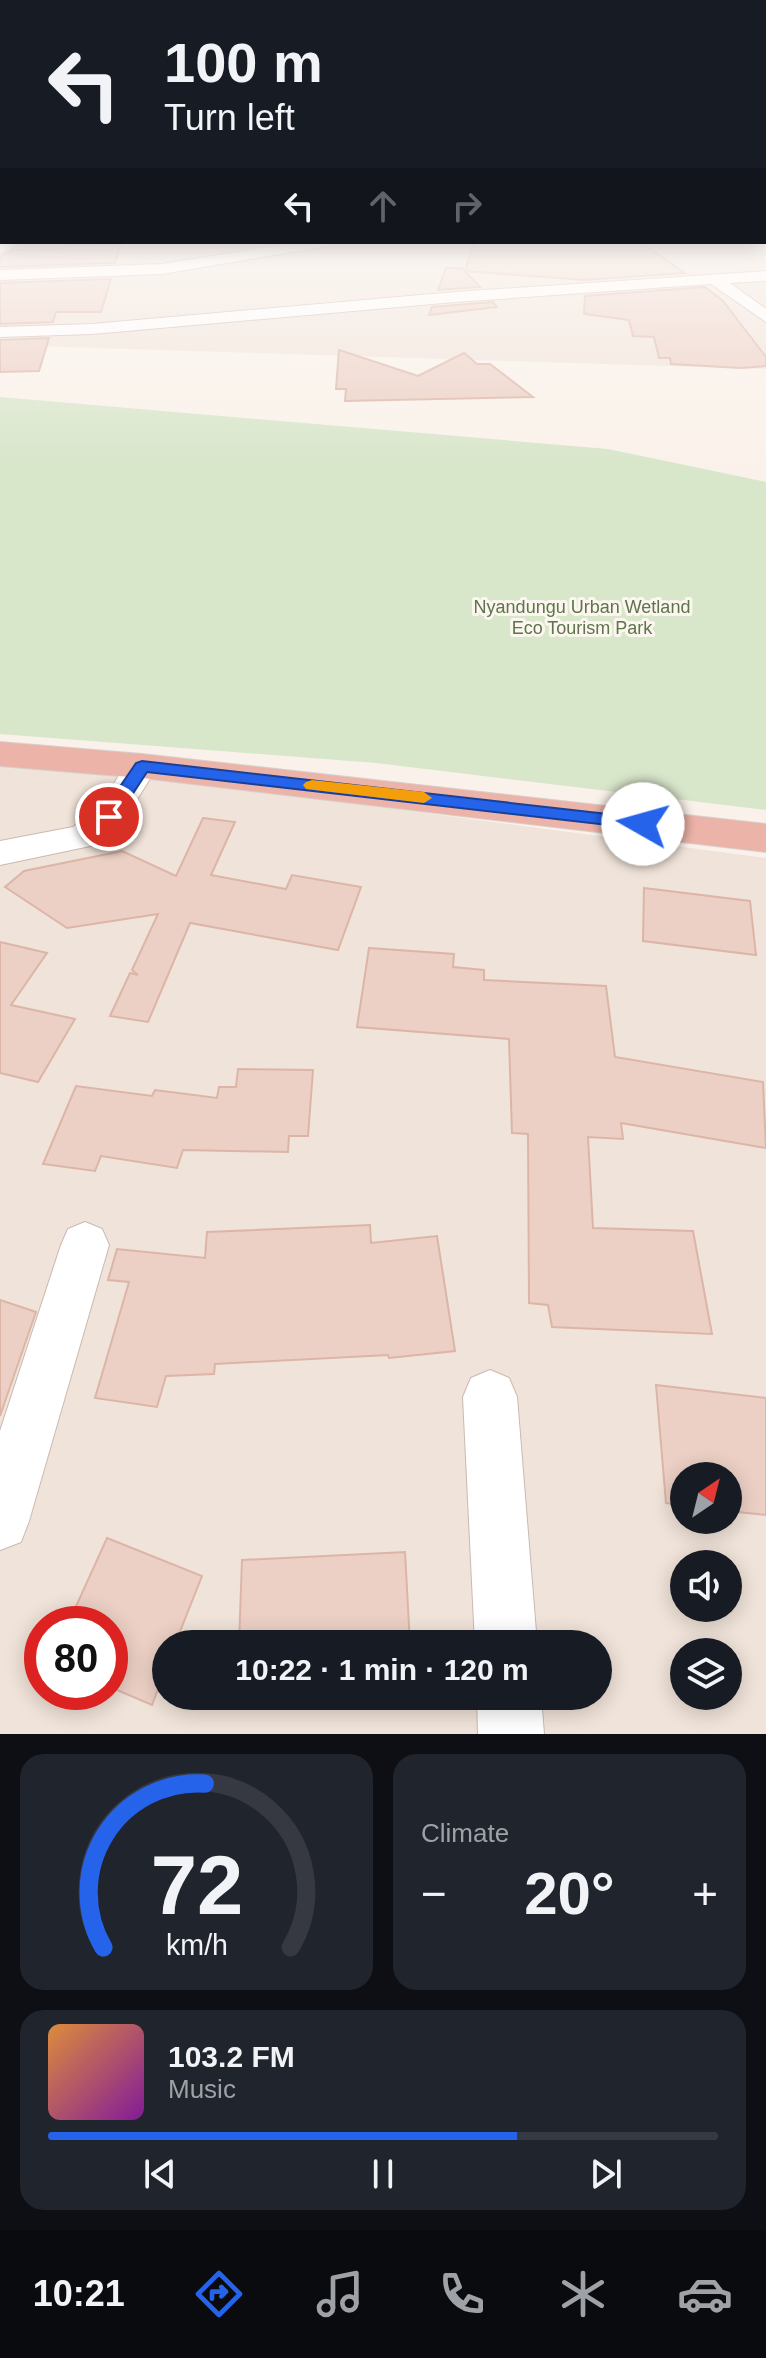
<!DOCTYPE html>
<meta charset="utf-8">
<style>
:root{--surface:#171b24;--page:#20242c;--text:#f1f3f6;--muted:#9ea1a6;--line:#363941;--accent:#2563eb}
body{margin:0;font-family:Arial,sans-serif;background:var(--page);color:var(--text);height:100vh;display:flex;flex-direction:column;font-size:30px;white-space:nowrap}
*{box-sizing:border-box;margin:0}
p{font-size:26px;color:var(--muted)}
.icon{flex:none;width:44px;height:44px;fill:none;stroke:currentColor;stroke-width:2;stroke-linecap:round;stroke-linejoin:round}
.map{position:relative;height:1734px;overflow:hidden}
.side{display:flex;flex-direction:column;gap:20px;padding:20px;background:#0d0f14;flex:1}
.side>*{flex:none}
.banner{position:absolute;left:0px;top:0px;width:766px;height:244px;box-shadow:0 4px 20px #0003;background:#171b24;color:var(--text);overflow:hidden}
.needle{width:52px;rotate:35deg}
.buttons{position:absolute;left:670px;top:1462px;display:grid;gap:16px}
.buttons a{display:grid;place-items:center;width:72px;height:72px;border-radius:50%;background:var(--surface);box-shadow:0 4px 20px #0003;font-size:40px}
.speed{position:absolute;left:24px;top:1606px;display:flex;gap:16px;font-size:40px;font-weight:700;text-align:center}
.speed>*{display:grid;place-content:center;width:104px;height:104px;border-radius:50%;background:var(--surface);box-shadow:0 4px 20px #0003;line-height:1}
.speed .limit{border:12px solid #d22;background:#fff;color:#111}
.pin{position:absolute;display:grid;place-items:center;width:68px;height:68px;color:#fff;margin:-34px;border:4px solid #fff;border-radius:50%;box-shadow:0 2px 8px #0007}
.me{position:absolute;width:88px;margin:-44px;rotate:277deg;stroke-linejoin:round;filter:drop-shadow(0 0 6px #0008)}
.turn{display:flex;align-items:center;gap:28px;height:168px;padding:0 32px;font-size:36px}
.turn .icon{width:104px;height:104px;stroke-width:2.5}
.turn b{display:block;font-size:56px;line-height:68px}
.lanes{display:flex;align-items:center;height:76px;padding:0 32px;background:#0003;justify-content:center;gap:40px;direction:ltr}
.lanes .off{opacity:.35}
.big{font-size:60px;font-weight:700;line-height:1.1}
.side .tile{flex:1;display:flex;flex-direction:column;justify-content:center;gap:12px;min-width:0;padding:0 28px;border-radius:24px;background:var(--page)}
.side .dial{align-items:center;gap:0}
.dial svg{height:208px;overflow:visible;fill:none;stroke:var(--line);stroke-width:7;stroke-linecap:round;text-anchor:middle}
.dial text{fill:var(--text);stroke:none}
.song{display:flex;align-items:center;gap:24px}
.cover{width:96px;height:96px;border-radius:12px;background:linear-gradient(135deg,hsl(30 70% 55%),hsl(290 70% 35%))}
.played{height:8px;border-radius:4px;background:linear-gradient(90deg,var(--accent) 70%,var(--line) 70%)}
.keys{display:flex;justify-content:space-around;direction:ltr}
.heat{display:flex;justify-content:space-between;align-items:center;font-size:44px;direction:ltr}
.side .tiles{flex:1;display:grid;gap:20px;grid-template-columns:1fr 1fr}
.tile:last-child{grid-column:span 2}
.trip{position:absolute;left:152px;top:1630px;width:460px;height:80px;border-radius:40px;background:var(--surface);box-shadow:0 4px 20px #0003;font-weight:700;line-height:80px;text-align:center}
.tab-bar{display:flex;height:128px;justify-content:space-around;align-items:center;background:#090b0e;color:var(--muted)}
.tab-bar .icon{width:56px;height:56px}
.tab-bar .active{color:var(--accent)}
.tab-bar b{font-size:36px;color:var(--text)}
.map>svg:first-child{display:block}
</style>
<div class="map">
<svg width="766" height="1734" viewBox="0 0 766 1734">
<rect width="100%" height="100%" fill="#faf2ea"/>
<g fill="#f0e3d9" fill-rule="evenodd">
<polygon points="0,222 2,242 764,242 766,222 766,369 0,345"/>
<path d="M0 757 766 858V1734H0ZM684 1476H728V1520H684ZM684 1564H728V1608H684ZM42 1624H110V1692H42ZM166 1644H598V1696H166ZM684 1652H728V1696H684Z"/>
</g>
<polygon fill="#d8e6ca" points="0,397 608,449 766,482 766,810 376,763 0,734"/>
<g fill="#ecd0c5" stroke="#dcb5a7" stroke-width="2">
<polygon points="474,242 640,242 685,273 584,280 465,271"/>
<polygon points="121,243 115,263 0,267 0,257 14,250 62,249 65,245 74,244"/>
<polygon points="446,268 462,268 480,287 438,290"/>
<polygon points="111,279 101,312 56,312 53,322 0,324 0,283"/>
<polygon points="705,287 723,301 766,357 766,366 741,368 671,364 670,358 659,358 654,337 633,336 629,320 584,314 585,296"/>
<polygon points="493,302 497,307 429,315 432,307"/>
<polygon points="49,338 39,371 0,372 0,340"/>
<polygon points="339,350 418,376 464,353 477,364 490,364 533,397 345,401 346,389 336,389"/>
<polygon points="203,818 235,822 211,875 286,889 292,875 361,887 338,950 190,923 148,1022 110,1016 130,973 138,975 132,970 158,914 67,928 5,887 24,871 122,851 176,876"/>
<polygon points="644,888 750,901 756,955 643,941"/>
<polygon points="0,942 47,953 11,1005 75,1019 38,1082 0,1073"/>
<polygon points="369,948 454,954 453,967 484,970 484,980 606,986 615,1057 763,1082 766,1148 621,1123 623,1139 588,1137 593,1228 693,1231 712,1334 552,1327 548,1305 529,1303 528,1134 512,1133 509,1039 357,1027"/>
<polygon points="238,1069 313,1070 308,1136 289,1136 288,1152 183,1150 177,1168 101,1156 95,1171 43,1164 76,1086 152,1096 155,1090 217,1098 219,1087 236,1087"/>
<polygon points="370,1225 371,1243 437,1236 455,1351 389,1358 388,1355 215,1364 214,1374 166,1376 157,1407 95,1398 129,1282 108,1280 117,1249 205,1258 207,1232"/>
<polygon points="0,1300 36,1312 0,1416"/>
<polygon points="656,1385 766,1398 766,1515 728,1511 728,1476 684,1476 684,1505 666,1503"/>
<polygon points="107,1538 202,1576 175,1644 166,1644 166,1668 152,1705 110,1687 110,1624 68,1624"/>
<polygon points="405,1552 410,1644 239,1644 242,1560"/>
</g>
<g fill="none" stroke-linecap="round" stroke-linejoin="round">
<defs>
<g id="minor">
<polygon points="5,242 24,242 0,254 0,244"/>
<polygon points="300,242 334,242 327,246 162,274 0,280 0,270 162,264"/>
<polygon points="766,271 766,281 730,283 766,309 766,322 711,284 455,302 92,334 0,337 0,327 92,324 455,292"/>
<polygon points="142,756 154,759 158,766 121,825 95,845 0,865 0,841 73,827 97,809 130,759"/>
<polygon points="85,1222 102,1229 109,1245 29,1521 21,1542 0,1550 0,1431 61,1245 68,1229"/>
<polygon points="490,1370 509,1378 517,1397 537,1644 475,1644 463,1397 471,1378"/>
<polygon points="477,1696 541,1696 544,1734 478,1734"/>
</g>
<polygon id="highway" points="0,742 142,754 766,824 766,852 142,778 0,766"/>
</defs>
<use href="#minor" stroke="#cbb9b1" stroke-width="2"/>
<use href="#highway" stroke="#d7d0ce" stroke-width="2"/>
<use href="#minor" fill="#fff" fill-rule="evenodd"/>
<use href="#highway" fill="#ecb3a9" fill-rule="evenodd"/>
</g>
<linearGradient id="sky" x2="0" y2="1"><stop stop-color="#98c6e5"/><stop offset="0.48" stop-color="#fdf9f6"/><stop offset="1" stop-color="#fdf9f6" stop-opacity="0"/></linearGradient>
<rect width="766" height="465" fill="url(#sky)"/>
<polygon fill="#2563eb" stroke="#184099" stroke-width="2" points="142,761 643,818 652,824 643,829 147,772 115,821 102,821 100,817 102,813 136,763"/>
<polygon fill="#f59e0b" points="312,780 424,792 432,798 424,803 306,789 303,785 306,782"/>
<g text-anchor="middle" stroke-width="6" stroke-linejoin="round" paint-order="stroke">
<g font-size="18" fill="#5c754a" stroke="#fdf6f0">
<text x="582" y="613">Nyandungu Urban Wetland<tspan x="582" dy="21">Eco Tourism Park</tspan></text>
</g>
</g>
</svg>
<div class="buttons">
<a><svg class="needle" viewBox="-14 -14 28 28"><path d="M0-13l5 13h-10z" fill="#e53935"/><path d="M0 13l5-13h-10z" fill="#9ea1a6"/></svg></a>
<a><svg class="icon" aria-label="sound" viewBox="0 0 24 24"><path d="M4 9h4l5-4v14l-5-4H4zM17 9q2 3 0 6"/></svg></a>
<a><svg class="icon" aria-label="layers" viewBox="0 0 24 24"><path d="M12 4l9 5-9 5-9-5zM3 14l9 5 9-5"/></svg></a>
</div>
<div class="speed"><div class="limit">80</div></div>
<div class="pin" style="left:109px;top:817px;background:#d93025"><svg class="icon" aria-label="arrive" viewBox="0 0 24 24"><path d="M6 21V4h12l-3 4 3 4H6"/></svg></div>
<svg class="me" style="left:643px;top:824px" viewBox="-20 -20 40 40"><circle r="19" fill="#fff"/><path d="M0-13L10 11 0 6-10 11z" fill="#2563eb"/></svg>
<div class="trip">10:22 · 1 min · 120 m</div>
<div class="banner">
<div class="turn"><svg class="icon" aria-label="left" viewBox="0 0 24 24"><path d="M17 20v-9H6M10 6l-5 5 5 5"/></svg><div><b>100 m</b>Turn left</div></div>
<div class="lanes"><svg class="icon" aria-label="left" viewBox="0 0 24 24"><path d="M17 20v-9H6M10 6l-5 5 5 5"/></svg><svg class="icon off" aria-label="ahead" viewBox="0 0 24 24"><path d="M12 20V5M6 11l6-6 6 6"/></svg><svg class="icon off" aria-label="right" viewBox="0 0 24 24"><path d="M7 20v-9h11M14 6l5 5-5 5"/></svg></div>
</div>
</div>
<section class="side">
<div class="tiles">
<div class="tile dial"><svg viewBox="0 0 100 80">
<path d="M14 69A42 42 0 1 1 86 69"/>
<path d="M14 69A42 42 0 0 1 53 6" stroke="#2563eb"/>
<text x="50" y="56" font-size="32" font-weight="700">72</text>
<text x="50" y="72" font-size="11">km/h</text>
</svg></div>
<div class="tile"><p>Climate</p>
<div class="heat"><a>−</a><b class="big">20°</b><a>+</a></div>
</div>
<div class="tile">
<div class="song"><i class="cover"></i><div><b>103.2 FM</b><p>Music</p></div></div>
<div class="played"></div>
<div class="keys"><svg class="icon" aria-label="previous" viewBox="0 0 24 24"><path d="M18 5L8 12l10 7zM5 5v14"/></svg><svg class="icon" aria-label="pause" viewBox="0 0 24 24"><path d="M8 5v14M16 5v14"/></svg><svg class="icon" aria-label="next" viewBox="0 0 24 24"><path d="M6 5l10 7-10 7zM19 5v14"/></svg></div>
</div>
</div>
</section>
<nav class="tab-bar">
<b>10:21</b>
<svg class="icon active" aria-label="directions" viewBox="0 0 24 24"><path d="M12 3l9 9-9 9-9-9zM9 14v-3h6M13 9l2 2-2 2"/></svg>
<svg class="icon" aria-label="music" viewBox="0 0 24 24"><path d="M9 18V5l10-2v13"/><circle cx="6" cy="18" r="3"/><circle cx="16" cy="16" r="3"/></svg>
<svg class="icon" aria-label="phone" viewBox="0 0 24 24"><path d="M5 4h4l2 5-3 2q2 4 5 5l2-3 5 2v4C11 20 4 13 5 4z"/></svg>
<svg class="icon" aria-label="climate" viewBox="0 0 24 24"><path d="M12 3v18M4 7l16 10M4 17L20 7"/></svg>
<svg class="icon" aria-label="car" viewBox="0 0 24 24"><path d="M5 17H2v-5l4-1 3-4h7l3 4 3 1v5h-3M9 17h6M6 11h13"/><circle cx="7" cy="17" r="2"/><circle cx="17" cy="17" r="2"/></svg>
</nav>
